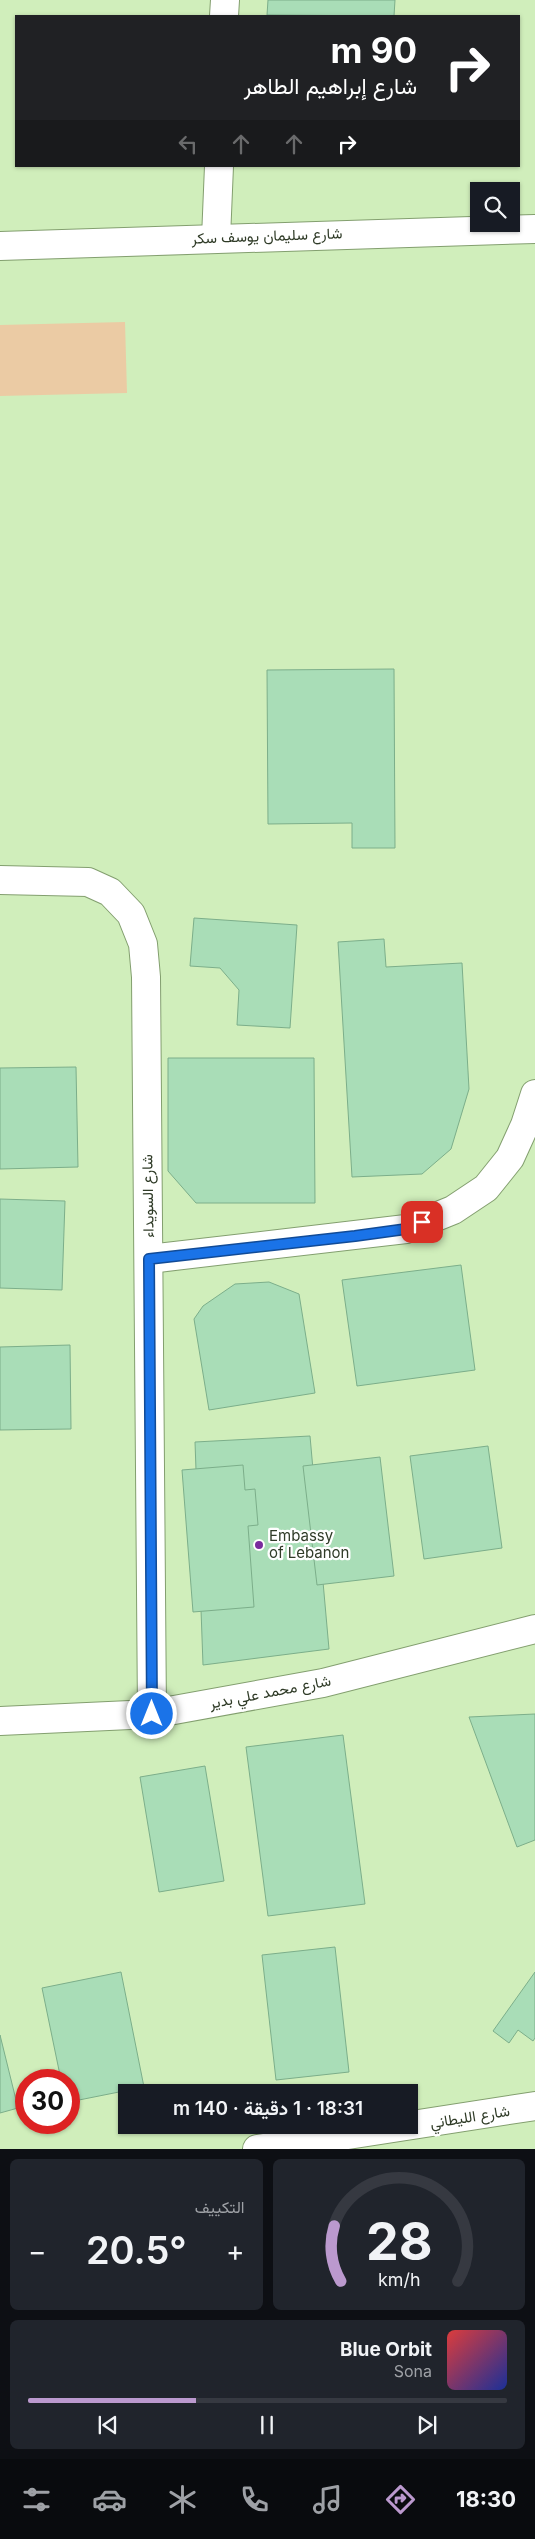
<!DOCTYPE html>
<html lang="ar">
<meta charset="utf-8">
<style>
:root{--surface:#171b24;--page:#20242c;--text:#f1f3f6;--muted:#9ea1a6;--line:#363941;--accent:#bb99ce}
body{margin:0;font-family:Inter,Vazirmatn,sans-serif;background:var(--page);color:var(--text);direction:rtl;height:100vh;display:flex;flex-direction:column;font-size:19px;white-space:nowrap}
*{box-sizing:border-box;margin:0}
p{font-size:16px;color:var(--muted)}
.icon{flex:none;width:28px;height:28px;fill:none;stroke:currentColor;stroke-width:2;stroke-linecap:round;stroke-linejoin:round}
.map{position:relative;height:2149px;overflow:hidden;direction:ltr}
.sheet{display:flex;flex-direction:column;gap:10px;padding:10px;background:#0d0f14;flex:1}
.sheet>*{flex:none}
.guide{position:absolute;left:15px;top:15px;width:505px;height:152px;border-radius:0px;box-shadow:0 1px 4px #0004;direction:rtl;background:#202124;color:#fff;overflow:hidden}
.controls{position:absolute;left:470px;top:182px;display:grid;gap:10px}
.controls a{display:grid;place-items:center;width:50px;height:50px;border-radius:0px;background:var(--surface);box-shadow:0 1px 4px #0004;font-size:25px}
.speed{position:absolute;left:15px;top:2069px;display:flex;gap:10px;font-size:25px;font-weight:700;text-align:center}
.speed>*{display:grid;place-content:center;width:65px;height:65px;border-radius:50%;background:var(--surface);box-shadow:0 1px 4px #0004;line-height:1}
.speed .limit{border:8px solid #d22;background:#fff;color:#111}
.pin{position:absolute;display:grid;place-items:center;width:42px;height:42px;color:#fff;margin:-21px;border-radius:10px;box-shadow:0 2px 8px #0006}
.me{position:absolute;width:55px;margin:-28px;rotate:0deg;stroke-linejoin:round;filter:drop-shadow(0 0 4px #0008)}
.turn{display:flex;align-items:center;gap:18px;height:105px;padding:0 20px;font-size:22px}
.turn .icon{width:65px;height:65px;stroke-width:2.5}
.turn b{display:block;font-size:35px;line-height:42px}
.lanes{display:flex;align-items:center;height:48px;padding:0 20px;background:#0003;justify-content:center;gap:25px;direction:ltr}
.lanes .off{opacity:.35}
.big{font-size:38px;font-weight:600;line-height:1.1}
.sheet .card{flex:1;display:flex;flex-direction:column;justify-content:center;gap:8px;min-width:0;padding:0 18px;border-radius:8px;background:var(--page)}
.sheet .dial{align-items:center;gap:0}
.dial svg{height:130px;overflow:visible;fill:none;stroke:var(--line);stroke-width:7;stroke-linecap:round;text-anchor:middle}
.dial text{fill:var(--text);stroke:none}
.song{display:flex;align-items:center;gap:15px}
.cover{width:60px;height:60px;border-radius:8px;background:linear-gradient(135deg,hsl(0 70% 55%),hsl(230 70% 35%))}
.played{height:5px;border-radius:2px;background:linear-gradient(90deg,var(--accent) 35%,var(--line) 35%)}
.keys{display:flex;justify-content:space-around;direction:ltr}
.heat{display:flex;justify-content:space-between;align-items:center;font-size:28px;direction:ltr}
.sheet .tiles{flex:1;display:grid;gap:10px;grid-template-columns:1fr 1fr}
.card:last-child{grid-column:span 2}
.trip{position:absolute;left:118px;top:2084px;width:300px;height:50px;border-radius:0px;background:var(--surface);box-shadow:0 1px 4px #0004;font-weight:600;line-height:50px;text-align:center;direction:rtl}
.tab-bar{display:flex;height:80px;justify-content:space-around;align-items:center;background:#090b0e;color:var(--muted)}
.tab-bar .icon{width:35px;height:35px}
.tab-bar .current{color:var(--accent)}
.tab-bar b{font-size:22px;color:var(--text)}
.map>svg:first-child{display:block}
</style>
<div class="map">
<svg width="535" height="2149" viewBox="0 0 535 2149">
<rect width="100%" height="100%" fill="#d0eebb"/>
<polygon fill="#ebcba4" points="125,322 127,393 0,396 0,325"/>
<g fill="#a9ddb7" stroke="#7cae8a">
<polygon points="268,0 395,0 394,16 267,15"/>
<polygon points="394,669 395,848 352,848 352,823 268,824 267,670"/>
<polygon points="194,918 297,925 290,1028 237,1025 239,990 220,968 190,966"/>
<polygon points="384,939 386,967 462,963 469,1089 451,1149 422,1174 352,1177 338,942"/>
<polygon points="168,1058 314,1058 315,1203 196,1203 168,1171"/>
<polygon points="76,1067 78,1167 0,1169 0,1068"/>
<polygon points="0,1199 65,1201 62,1290 0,1288"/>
<polygon points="461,1265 475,1370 357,1386 342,1280"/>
<polygon points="269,1282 299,1294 315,1393 209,1410 194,1319 203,1306 235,1284"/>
<polygon points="70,1345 71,1429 0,1430 0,1347"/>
<polygon points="310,1436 329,1649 203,1665 195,1442"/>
<polygon points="488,1446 502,1548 424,1559 410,1456"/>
<polygon points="380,1457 394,1576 317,1585 303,1466"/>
<polygon points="243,1465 245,1490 255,1489 258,1525 248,1526 254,1607 193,1612 182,1470"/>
<polygon points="535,1714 535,1840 517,1847 469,1717"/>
<polygon points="343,1735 365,1904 268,1916 246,1747"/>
<polygon points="205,1766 224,1881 159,1892 140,1777"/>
<polygon points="335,1947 349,2072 276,2080 262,1955"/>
<polygon points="121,1972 144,2087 69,2102 69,2080 61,2080 42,1988"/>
<polygon points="535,1972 535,2038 533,2041 518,2030 509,2043 493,2031"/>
<polygon points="0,2035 18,2108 0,2113"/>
</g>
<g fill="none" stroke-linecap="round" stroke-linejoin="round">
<defs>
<g id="minor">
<polyline points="224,16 225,0"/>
<polyline points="216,238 219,166"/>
<polyline points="0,246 535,229"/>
<polyline points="0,880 88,882 110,892 131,914 143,944 146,977 152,1714"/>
<polyline points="149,1259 406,1229 453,1210 486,1188 510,1158 525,1125 535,1094"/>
<polyline points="0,1721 152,1714 323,1683 535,1629"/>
<polyline points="257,2149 535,2106"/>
</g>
</defs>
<use href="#minor" stroke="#839f6f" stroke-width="30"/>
<use href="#minor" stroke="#fff" stroke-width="28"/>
</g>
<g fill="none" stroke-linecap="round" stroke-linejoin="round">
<defs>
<polyline id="route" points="152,1714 149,1259 355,1236 406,1229 422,1222"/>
</defs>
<use href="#route" stroke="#114b97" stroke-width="12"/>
<use href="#route" stroke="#1a73e8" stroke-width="9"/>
</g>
<circle fill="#792c9d" stroke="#fff" stroke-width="2" cx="259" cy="1545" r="5"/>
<g text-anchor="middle" stroke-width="4.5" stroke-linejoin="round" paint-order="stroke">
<g font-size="15" fill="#2f3b27" stroke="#fff">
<text transform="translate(267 236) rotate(-2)" y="5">شارع سليمان يوسف سكر</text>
<text transform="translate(148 1196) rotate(-91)" y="5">شارع السويداء</text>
<text transform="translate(270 1692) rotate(-11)" y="5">شارع محمد علي بدير</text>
<text transform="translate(470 2117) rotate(-9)" y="5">شارع الليطاني</text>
</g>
<g font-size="15" fill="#2f3b27" stroke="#fff" text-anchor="start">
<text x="269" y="1541">Embassy<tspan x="269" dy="17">of Lebanon</tspan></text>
</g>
</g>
</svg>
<div class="controls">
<a><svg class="icon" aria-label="search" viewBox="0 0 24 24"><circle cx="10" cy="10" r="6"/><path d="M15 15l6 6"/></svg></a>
</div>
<div class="speed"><div class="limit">30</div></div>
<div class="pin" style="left:422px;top:1222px;background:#d93025"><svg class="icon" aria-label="arrive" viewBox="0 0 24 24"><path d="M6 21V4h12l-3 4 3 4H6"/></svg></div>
<svg class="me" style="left:152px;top:1714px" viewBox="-20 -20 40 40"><circle r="17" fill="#1a73e8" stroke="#fff" stroke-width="3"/><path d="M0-11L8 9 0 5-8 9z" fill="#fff"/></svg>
<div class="trip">18:31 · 1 دقيقة · 140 m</div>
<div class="guide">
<div class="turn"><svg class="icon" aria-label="right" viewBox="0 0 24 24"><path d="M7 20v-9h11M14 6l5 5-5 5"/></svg><div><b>90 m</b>شارع إبراهيم الطاهر</div></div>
<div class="lanes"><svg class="icon off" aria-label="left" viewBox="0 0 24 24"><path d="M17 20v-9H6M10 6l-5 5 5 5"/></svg><svg class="icon off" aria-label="ahead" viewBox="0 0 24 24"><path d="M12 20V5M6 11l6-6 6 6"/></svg><svg class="icon off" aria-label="ahead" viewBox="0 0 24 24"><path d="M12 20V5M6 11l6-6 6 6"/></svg><svg class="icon" aria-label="right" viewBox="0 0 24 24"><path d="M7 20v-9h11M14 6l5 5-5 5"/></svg></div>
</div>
</div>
<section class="sheet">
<div class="tiles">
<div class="card dial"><svg viewBox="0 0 100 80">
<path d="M14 69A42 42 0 1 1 86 69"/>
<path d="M14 69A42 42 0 0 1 10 35" stroke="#bb99ce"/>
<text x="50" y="56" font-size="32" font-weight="700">28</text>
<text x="50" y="72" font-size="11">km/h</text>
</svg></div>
<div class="card"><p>التكييف</p>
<div class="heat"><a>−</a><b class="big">20.5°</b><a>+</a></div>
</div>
<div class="card">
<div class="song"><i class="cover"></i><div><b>Blue Orbit</b><p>Sona</p></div></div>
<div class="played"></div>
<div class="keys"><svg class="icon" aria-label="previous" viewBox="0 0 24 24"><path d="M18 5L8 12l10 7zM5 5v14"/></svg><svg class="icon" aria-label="pause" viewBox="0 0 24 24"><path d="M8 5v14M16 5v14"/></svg><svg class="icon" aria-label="next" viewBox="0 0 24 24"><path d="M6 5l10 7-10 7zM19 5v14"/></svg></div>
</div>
</div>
</section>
<nav class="tab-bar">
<b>18:30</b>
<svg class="icon current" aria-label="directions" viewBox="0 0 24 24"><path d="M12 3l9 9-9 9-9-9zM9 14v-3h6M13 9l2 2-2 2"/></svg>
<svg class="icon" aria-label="music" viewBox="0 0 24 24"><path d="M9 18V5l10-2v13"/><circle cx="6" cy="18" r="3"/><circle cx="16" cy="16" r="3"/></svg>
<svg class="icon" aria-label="phone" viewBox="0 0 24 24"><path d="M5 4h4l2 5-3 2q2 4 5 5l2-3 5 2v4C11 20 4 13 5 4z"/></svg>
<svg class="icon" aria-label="climate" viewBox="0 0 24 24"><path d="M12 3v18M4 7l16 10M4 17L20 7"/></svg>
<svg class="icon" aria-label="car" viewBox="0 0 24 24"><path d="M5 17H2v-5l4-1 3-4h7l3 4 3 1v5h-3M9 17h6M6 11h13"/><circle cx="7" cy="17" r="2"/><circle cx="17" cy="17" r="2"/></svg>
<svg class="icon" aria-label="filters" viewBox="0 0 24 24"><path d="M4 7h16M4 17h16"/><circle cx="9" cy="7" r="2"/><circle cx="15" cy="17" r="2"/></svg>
</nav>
